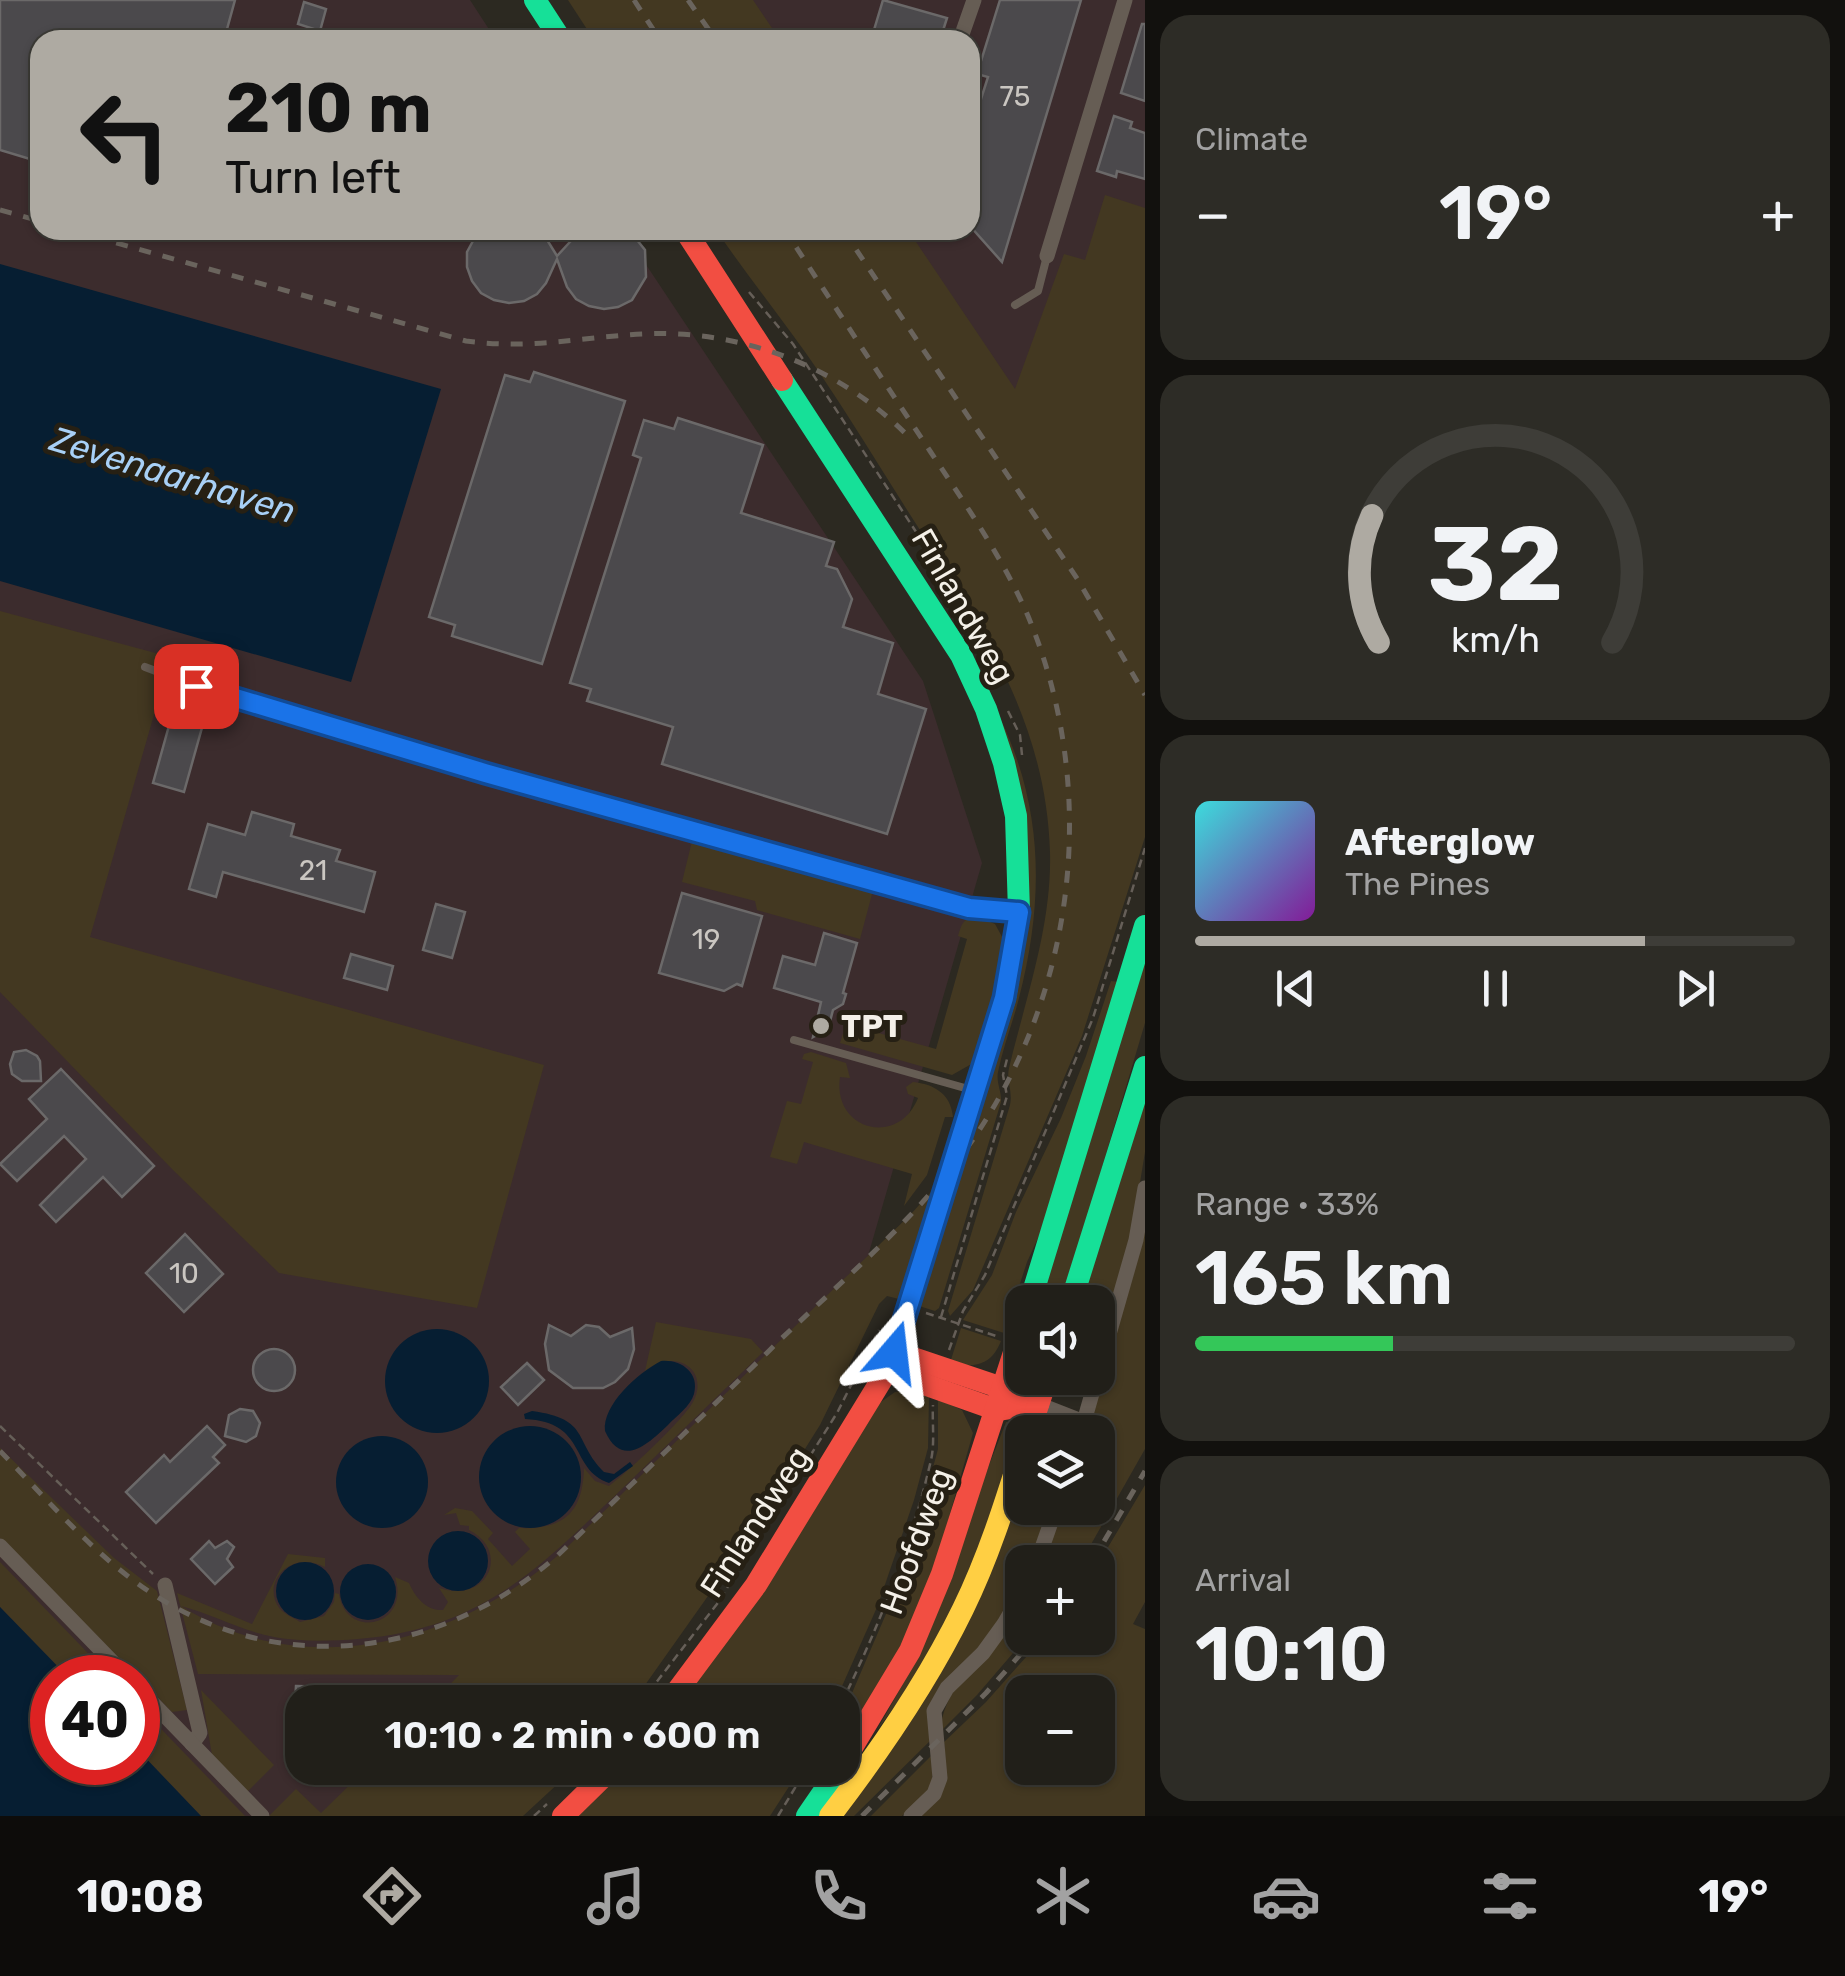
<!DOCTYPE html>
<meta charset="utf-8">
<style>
:root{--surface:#211f19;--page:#2d2c26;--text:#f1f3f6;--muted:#a2a2a2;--line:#3e3d38;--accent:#aeaaa2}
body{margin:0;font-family:Rubik,sans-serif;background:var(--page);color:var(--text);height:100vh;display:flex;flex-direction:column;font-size:38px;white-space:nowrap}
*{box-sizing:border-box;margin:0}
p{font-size:32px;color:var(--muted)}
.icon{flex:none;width:55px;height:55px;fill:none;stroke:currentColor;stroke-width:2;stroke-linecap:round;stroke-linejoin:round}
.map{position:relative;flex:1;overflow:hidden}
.details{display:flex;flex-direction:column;gap:15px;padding:15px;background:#12110e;width:700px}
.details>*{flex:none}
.banner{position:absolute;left:30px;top:30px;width:950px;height:210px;border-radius:30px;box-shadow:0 2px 8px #0004,0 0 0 2px var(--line);background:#aeaaa2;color:#111;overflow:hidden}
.tools{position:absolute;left:1005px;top:1285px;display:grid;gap:20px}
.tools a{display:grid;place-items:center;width:110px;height:110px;border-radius:20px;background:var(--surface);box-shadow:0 2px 8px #0004,0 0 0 2px var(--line);font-size:50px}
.speed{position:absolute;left:30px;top:1655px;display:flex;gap:20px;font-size:50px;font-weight:700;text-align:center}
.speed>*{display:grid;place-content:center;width:130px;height:130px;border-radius:50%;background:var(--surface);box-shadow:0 2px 8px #0004,0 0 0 2px var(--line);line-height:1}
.speed .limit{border:15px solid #d22;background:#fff;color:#111}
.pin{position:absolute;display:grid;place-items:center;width:85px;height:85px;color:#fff;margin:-42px;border-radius:20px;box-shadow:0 5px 15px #0006}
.me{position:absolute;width:110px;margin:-55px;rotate:17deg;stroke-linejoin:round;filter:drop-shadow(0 0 8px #0008)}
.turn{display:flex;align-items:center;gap:35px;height:210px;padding:0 30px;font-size:45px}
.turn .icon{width:130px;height:130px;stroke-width:2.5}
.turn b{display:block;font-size:70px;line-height:85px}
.big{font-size:75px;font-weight:600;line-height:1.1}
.details .tile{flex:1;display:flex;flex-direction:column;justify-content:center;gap:15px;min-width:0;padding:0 35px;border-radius:30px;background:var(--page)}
.details .dial{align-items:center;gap:0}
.dial svg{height:260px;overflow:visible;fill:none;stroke:var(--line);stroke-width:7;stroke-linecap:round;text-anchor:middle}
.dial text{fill:var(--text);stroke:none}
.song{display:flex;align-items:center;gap:30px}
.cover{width:120px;height:120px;border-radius:15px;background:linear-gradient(135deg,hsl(180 70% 55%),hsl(290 70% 35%))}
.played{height:10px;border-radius:5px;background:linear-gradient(90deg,var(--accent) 75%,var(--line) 75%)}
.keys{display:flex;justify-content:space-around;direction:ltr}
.heat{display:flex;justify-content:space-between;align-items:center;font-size:55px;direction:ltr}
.charge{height:15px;border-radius:8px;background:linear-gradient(90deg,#34c759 33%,var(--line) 0)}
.trip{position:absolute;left:285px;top:1685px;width:575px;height:100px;border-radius:30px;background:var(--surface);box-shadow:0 2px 8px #0004,0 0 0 2px var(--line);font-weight:600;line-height:100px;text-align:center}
.tab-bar{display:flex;height:160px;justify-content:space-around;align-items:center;background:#0d0c0a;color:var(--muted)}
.tab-bar .icon{width:70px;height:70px}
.tab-bar .selected{color:var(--accent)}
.tab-bar b{font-size:45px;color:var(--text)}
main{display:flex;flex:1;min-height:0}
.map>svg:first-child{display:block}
</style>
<main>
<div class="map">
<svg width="1145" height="1816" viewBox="0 0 1145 1816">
<rect width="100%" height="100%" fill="#2c2921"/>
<g fill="#3c2c2d">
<polygon points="0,0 470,0 496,40 40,40 40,230 623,230 923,681 982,863 852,1311 607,1702 302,1702 302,1768 566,1768 506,1816 141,1816 138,1678 52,1678 0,1664"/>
<polygon points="749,0 1145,0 1145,584 905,230 970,230 970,40 776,40"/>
</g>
<g fill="#433821" fill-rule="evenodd">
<polygon points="568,0 753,0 780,40 594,40"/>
<path d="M1105 195 1145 208V837L1082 1036 973 1290 950 1316 948 1311 1010 1105C1013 1091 1006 1081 1009 1068 1026 997 1052 926 1050 852 1046 719 978 620 909 513 879 466 850 418 819 372 786 324 749 278 716 230H908L1015 389 1064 254 1085 260Z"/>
<polygon points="0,611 159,654 155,676 164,680 90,937 544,1065 477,1308 279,1273 173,1170 0,992"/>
<path d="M1000 718C1044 809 1044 901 1019 998 1013 1022 1003 1047 998 1072 996 1083 1002 1092 1001 1102L939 1308 935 1311 919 1306 1016 976Z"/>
<polygon points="694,833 875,883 860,939 757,910 755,901 682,882"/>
<path d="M976 916 995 924 1006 944 975 1062 952 1075 840 1043 846 1024 936 1049 967 939 958 936C961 925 964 917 976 916Z"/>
<polygon points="1145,956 1145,1023 1062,1302 1038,1302"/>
<polygon points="1111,981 1119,982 1050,1212 1027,1262 1004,1333 963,1320 992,1275 1016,1212 1061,1118 1086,1056"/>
<path d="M811 1052 846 1063 850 1078 840 1077C832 1130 898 1148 918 1098L908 1094 906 1087 913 1082C934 1084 951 1094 953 1117H945L927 1175 904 1206 912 1174 804 1142 797 1164 770 1157 787 1101 801 1104 813 1062 802 1059 804 1054Z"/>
<polygon points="1145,1090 1145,1152 1133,1225 1098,1357 1098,1302 1078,1302"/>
<path d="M940 1182 899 1299 887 1296 879 1304 820 1425 749 1538 633 1702H433L459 1675 198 1674 177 1593 252 1624 288 1554 325 1558V1567C290 1549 260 1583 280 1609 284 1614 294 1618 300 1622L324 1616 334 1602 335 1593 339 1594C346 1641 411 1626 395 1577L409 1583C415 1597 426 1611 443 1610L448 1602 439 1588C488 1604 511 1551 469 1530V1526L460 1525 456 1513 444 1515 455 1508 472 1511 493 1533 488 1539 512 1566 530 1549 515 1532 519 1528C564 1530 583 1512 584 1468L595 1481 609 1486C626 1474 685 1418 693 1402 710 1370 676 1347 645 1371L656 1322 751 1339 763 1352C718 1396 672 1440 627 1484 541 1566 484 1629 358 1639 331 1641 301 1642 274 1637 242 1631 212 1614 181 1606 305 1684 458 1643 562 1552L911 1214Z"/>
<polygon points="1145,1208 1145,1449 1081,1562 1042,1562 1062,1508 1098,1508 1098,1432 1088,1432 1135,1264"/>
<path d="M961 1328 1001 1341C991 1366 974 1368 950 1363Z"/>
<polygon points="906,1390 929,1396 928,1448 914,1500 878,1605 835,1702 677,1702 878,1404 895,1392"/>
<polygon points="938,1399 962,1410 973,1433 929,1587 907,1637 843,1753 843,1714 892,1600 928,1486 938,1449"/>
<path d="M1006 1422H1016L1022 1432C988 1535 945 1645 877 1730L904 1682Z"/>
<polygon points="0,1448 114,1558 157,1591 187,1710 172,1712 0,1538"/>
<polygon points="1022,1478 1022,1508 1051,1508 1033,1562 1022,1562 1022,1586 1001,1623 942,1689 932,1739 854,1816 838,1816"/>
<path d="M1145 1485V1602L1133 1624 1145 1629V1816H915C939 1785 949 1783 944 1742L986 1702 1043 1638H1098V1564ZM1022 1692H1098V1768H1022Z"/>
<polygon points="0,1562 111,1677 68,1677 0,1607"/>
<path d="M1022 1602V1638H1026L977 1695 941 1731C940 1690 997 1635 1022 1602Z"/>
<polygon points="201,1690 274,1765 245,1794 213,1761"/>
<polygon points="138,1705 245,1816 201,1816 138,1750"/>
<polygon points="933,1754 932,1786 902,1816 871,1816"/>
<polygon points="367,1768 575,1768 523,1816 269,1816 296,1789 321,1813"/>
<polygon points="622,1768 801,1768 770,1816 576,1816"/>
</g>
<g fill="#061e32">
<polygon points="0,264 441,389 351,682 0,581"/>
<circle cx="437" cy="1381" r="52"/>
<path d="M661 1361C680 1359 700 1372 694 1394 690 1407 676 1416 668 1425 648 1444 622 1469 605 1431 602 1405 638 1373 661 1361Z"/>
<path d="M532 1411C591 1419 573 1441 604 1472L614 1474 630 1462 633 1466 609 1483C569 1469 588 1422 525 1419L524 1414Z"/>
<circle cx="530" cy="1477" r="51"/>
<circle cx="382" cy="1482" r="46"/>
<circle cx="458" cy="1561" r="30"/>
<circle cx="305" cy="1591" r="29"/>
<circle cx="368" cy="1592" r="28"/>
<polygon points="0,1607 68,1677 52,1678 52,1762 138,1762 138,1750 201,1816 0,1816"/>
</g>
<g fill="#4b494c" stroke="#6b6969" stroke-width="2.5">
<polygon points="0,0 235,0 224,40 40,40 40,162 0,150"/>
<polygon points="883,0 947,18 940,40 871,40"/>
<polygon points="1000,0 1081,0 1002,262 970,226 970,119 974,121 988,77 977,74"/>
<polygon points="304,2 326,9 320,31 298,24"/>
<polygon points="1142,24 1145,24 1145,101 1121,93"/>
<polygon points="1114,116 1132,122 1130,128 1145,133 1145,179 1117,171 1116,177 1097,171"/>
<polygon points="479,230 541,230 557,256 581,230 629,230 645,250 646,277 632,300 618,307 604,309 589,306 576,299 567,287 557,259 546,283 537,294 524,301 509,303 494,300 481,293 472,281 467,267 467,252"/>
<polygon points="534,372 625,401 542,664 452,636 455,625 429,617 505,375 530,382"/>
<polygon points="678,418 763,445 741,513 834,542 826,566 837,569 852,599 843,627 893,643 878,694 926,709 887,834 662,764 673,727 587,701 591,689 570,683 641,458 633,455 644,420 674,429"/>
<polygon points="179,690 210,699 184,792 153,783"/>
<polygon points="252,812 294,824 291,836 340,850 336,861 375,872 364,912 223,872 216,897 189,889 208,824 245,835"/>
<polygon points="682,893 762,916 742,986 737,984 724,991 659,973"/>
<polygon points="436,904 465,912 452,958 423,950"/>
<polygon points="824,933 857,943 843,993 846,994 843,1004 833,1010 828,1029 813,1037 821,1002 774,988 783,956 815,965"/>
<polygon points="351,954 393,966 387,990 344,978"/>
<polygon points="26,1050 37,1056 40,1061 41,1081 22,1081 12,1074 10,1064 14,1052"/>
<polygon points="61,1069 154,1166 122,1197 103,1177 56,1222 40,1205 86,1159 64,1136 17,1181 0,1164 47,1119 29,1099"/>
<polygon points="185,1234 223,1274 184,1312 146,1273"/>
<polygon points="549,1325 571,1336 586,1325 599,1327 610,1337 632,1328 634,1349 628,1369 615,1382 603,1388 573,1388 549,1370 545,1344"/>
<circle cx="274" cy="1370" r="21"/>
<polygon points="527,1363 544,1380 518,1405 501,1387"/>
<polygon points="240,1409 253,1411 260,1423 256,1436 246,1442 225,1436 229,1415"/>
<polygon points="207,1426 225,1445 213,1457 219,1463 156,1523 126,1492 164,1455 170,1462"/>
<polygon points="209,1541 215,1548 227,1541 234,1547 227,1559 233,1567 215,1584 191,1559"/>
<polygon points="296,1686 335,1687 335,1702 295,1702"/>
</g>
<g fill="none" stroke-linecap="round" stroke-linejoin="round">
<g stroke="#665f58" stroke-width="2.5" stroke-dasharray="8 5" stroke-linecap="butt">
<polyline points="749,292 793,344 926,547 975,640"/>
<polyline points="1008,711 1020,735 1022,755"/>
<polyline points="926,1313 999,1337"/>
<polyline points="941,1317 1007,1096 1003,1075 1008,1055"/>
<polyline points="949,1350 963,1311 985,1275 1093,1018 1145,848"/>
<polyline points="0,1426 153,1574"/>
<polyline points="641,1702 717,1604 837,1413 879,1330"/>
<path d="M842 1702C879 1626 912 1543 931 1460 935 1443 932 1423 933 1405"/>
<polyline points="567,1784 583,1768"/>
<polyline points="534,1816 547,1804"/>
<polyline points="778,1816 807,1768"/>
</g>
<g stroke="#665d54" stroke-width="8">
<polyline points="1015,305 1038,291 1047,256"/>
<polyline points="145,667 222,696 485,773 969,907 1014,912"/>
<polyline points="794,1040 972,1090"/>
</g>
<g stroke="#665d54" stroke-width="15">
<polyline points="960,40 974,0"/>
<polyline points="1047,256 1125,0"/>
<polyline points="1038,1404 1084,1422"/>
<polyline points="1081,1432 1136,1240 1145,1188"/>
<polyline points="0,1546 128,1678"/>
<polyline points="1037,1562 1056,1508"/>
<polyline points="165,1585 200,1733 192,1744"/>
<polyline points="138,1688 262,1816"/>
<polyline points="911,1816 934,1794 940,1778 934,1711 947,1688 983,1653 1004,1624 1022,1593"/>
</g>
<g stroke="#16e098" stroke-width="22">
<polyline points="535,0 561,40"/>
<polyline points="782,380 961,655 986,709 1004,763 1016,816 1019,912 1005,998 977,1086"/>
<polyline points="1030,1302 1145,926"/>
<polyline points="1071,1302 1145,1067"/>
<polyline points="807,1816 840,1768"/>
</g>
<path stroke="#ffcf43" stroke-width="22" d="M830 1816C880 1751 927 1683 963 1609 988 1558 1005 1504 1022 1450"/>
<g stroke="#f24e42" stroke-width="22">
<polyline points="685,230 782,380"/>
<polyline points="895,1352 1017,1393"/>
<polyline points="887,1371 997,1410 1038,1404"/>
<polyline points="1029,1432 1047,1378"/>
<polyline points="669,1702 756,1585 887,1371 977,1086"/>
<polyline points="842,1764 910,1651 942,1574 1022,1328"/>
<polyline points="563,1816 612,1768"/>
</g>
<g stroke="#6a645d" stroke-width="5" stroke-dasharray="12 12" stroke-linecap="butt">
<polyline points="634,0 660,40"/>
<polyline points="688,0 716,40"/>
<polyline points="0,210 40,221"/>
<path d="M70 230 466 341C532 350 580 337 643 334 742 329 840 367 909 437"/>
<polyline points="843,230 1078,580 1145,695"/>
<path d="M0 1451C49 1501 96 1558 156 1596 286 1679 443 1655 557 1556 632 1484 707 1412 781 1339 839 1284 901 1231 951 1169 1074 1015 1104 798 1028 616 1003 558 965 504 930 451 881 377 833 304 785 230"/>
<polyline points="1092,1562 1145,1471"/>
<polyline points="862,1816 986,1693 1035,1638"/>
</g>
</g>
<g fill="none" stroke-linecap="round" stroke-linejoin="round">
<defs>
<polyline id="route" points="196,686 485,773 969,908 1019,912 1004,998 894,1352"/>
</defs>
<use href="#route" stroke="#114b97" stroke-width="25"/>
<use href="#route" stroke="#1a73e8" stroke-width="18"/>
</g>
<circle fill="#aeaaa2" stroke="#262014" stroke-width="4" cx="821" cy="1026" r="10"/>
<g text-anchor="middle" stroke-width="10" stroke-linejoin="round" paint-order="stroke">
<g font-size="28" fill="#cac6c1">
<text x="1015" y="106">75</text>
<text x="313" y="880">21</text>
<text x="706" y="949">19</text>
<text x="184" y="1283">10</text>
</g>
<g font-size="32" fill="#f4f0e8" stroke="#262014">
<text transform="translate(963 606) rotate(60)" y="11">Finlandweg</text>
<text transform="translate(755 1522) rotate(-57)" y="11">Finlandweg</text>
<text transform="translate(916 1541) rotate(-70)" y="11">Hoofdweg</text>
</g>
<g font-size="32" font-weight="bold" fill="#f4f0e8" stroke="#262014" text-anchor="start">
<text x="841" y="1037">TPT</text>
</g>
<g font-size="35" font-style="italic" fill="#a8d0f6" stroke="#262014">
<text transform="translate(173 475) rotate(17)" y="12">Zevenaarhaven</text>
</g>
</g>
</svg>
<div class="tools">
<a><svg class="icon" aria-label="sound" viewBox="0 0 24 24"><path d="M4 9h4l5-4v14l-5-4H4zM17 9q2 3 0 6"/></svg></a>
<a><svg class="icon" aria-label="layers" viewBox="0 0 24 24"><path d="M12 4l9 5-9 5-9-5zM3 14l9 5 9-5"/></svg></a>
<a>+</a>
<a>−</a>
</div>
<div class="speed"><div class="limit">40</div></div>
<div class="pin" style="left:196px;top:686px;background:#d93025"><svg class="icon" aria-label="arrive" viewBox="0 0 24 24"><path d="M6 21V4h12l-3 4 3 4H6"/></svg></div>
<svg class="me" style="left:894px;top:1352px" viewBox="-20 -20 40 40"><path d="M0-17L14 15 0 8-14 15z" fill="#1a73e8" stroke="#fff" stroke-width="4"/></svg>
<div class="trip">10:10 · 2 min · 600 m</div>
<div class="banner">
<div class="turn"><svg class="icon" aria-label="left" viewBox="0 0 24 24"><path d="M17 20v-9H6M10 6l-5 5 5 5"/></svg><div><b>210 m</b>Turn left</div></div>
</div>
</div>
<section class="details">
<div class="tile"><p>Climate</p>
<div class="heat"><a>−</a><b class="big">19°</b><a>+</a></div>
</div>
<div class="tile dial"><svg viewBox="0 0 100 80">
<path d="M14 69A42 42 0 1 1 86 69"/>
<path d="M14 69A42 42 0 0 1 12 30" stroke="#aeaaa2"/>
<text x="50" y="56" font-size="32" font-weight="700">32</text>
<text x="50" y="72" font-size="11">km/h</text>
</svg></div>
<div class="tile">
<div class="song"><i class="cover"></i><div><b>Afterglow</b><p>The Pines</p></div></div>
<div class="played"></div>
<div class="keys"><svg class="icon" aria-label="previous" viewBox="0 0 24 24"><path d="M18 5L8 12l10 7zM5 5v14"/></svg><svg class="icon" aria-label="pause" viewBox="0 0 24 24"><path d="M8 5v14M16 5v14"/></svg><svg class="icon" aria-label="next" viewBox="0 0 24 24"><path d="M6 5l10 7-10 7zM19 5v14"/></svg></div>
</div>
<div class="tile"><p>Range · 33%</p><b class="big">165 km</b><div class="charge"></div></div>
<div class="tile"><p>Arrival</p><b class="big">10:10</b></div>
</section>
</main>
<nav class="tab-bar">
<b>10:08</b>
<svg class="icon selected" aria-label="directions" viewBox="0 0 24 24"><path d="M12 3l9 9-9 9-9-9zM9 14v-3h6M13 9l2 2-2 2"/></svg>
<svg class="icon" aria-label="music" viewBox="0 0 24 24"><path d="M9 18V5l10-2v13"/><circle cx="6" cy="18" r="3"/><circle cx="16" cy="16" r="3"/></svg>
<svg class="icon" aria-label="phone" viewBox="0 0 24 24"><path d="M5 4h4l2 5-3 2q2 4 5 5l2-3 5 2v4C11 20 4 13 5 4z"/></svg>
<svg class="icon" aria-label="climate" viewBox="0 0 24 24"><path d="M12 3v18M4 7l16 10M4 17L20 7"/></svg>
<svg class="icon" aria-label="car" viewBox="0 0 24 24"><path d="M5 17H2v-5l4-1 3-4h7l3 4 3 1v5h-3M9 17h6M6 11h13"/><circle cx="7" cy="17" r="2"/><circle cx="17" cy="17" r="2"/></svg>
<svg class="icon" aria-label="filters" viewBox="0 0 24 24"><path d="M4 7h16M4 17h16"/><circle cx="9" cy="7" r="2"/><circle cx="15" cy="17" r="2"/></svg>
<b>19°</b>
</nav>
